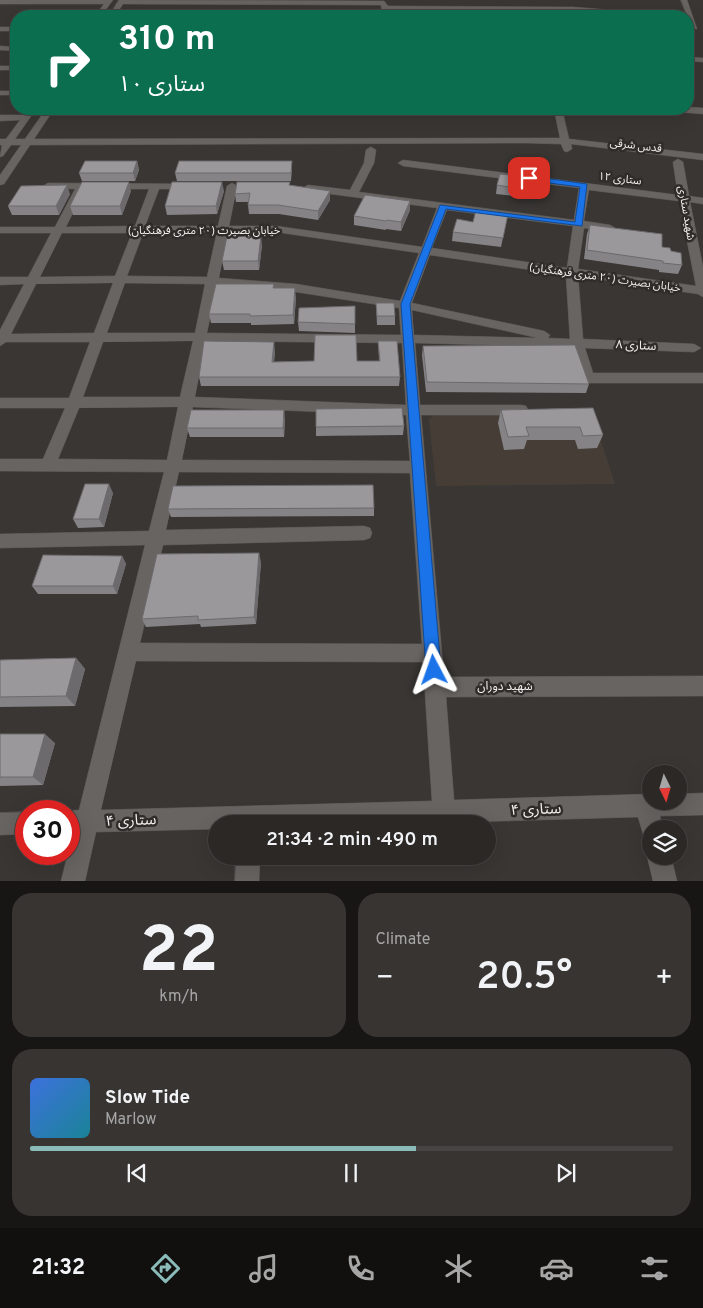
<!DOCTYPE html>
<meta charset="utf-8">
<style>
:root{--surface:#2b2826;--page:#373432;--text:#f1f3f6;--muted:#a6a6a7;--line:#474443;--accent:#8bbbb9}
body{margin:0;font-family:Overpass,"Noto Sans Arabic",sans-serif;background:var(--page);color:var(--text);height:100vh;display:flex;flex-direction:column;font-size:19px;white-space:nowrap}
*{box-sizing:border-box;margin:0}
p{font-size:16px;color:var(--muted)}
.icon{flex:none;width:28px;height:28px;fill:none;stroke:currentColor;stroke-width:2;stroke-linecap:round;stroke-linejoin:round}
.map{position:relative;height:881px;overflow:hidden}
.panel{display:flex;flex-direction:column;gap:12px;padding:12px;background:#181615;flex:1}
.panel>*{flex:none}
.guide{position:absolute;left:10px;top:10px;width:684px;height:105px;border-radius:20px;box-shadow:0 5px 20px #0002,0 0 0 1px var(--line);background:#0b6e4f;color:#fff;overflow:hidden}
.needle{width:32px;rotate:175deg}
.tools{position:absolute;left:642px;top:765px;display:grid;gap:10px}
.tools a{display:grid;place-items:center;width:45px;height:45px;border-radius:50%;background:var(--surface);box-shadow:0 5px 20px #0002,0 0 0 1px var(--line);font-size:25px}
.speed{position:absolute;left:15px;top:800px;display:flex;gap:10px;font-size:25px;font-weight:700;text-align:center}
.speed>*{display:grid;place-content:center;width:65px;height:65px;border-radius:50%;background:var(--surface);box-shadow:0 5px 20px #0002,0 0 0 1px var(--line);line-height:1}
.speed .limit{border:8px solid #d22;background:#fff;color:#111}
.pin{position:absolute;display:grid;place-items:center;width:42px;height:42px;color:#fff;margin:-21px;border-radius:10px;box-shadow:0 2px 8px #0006}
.me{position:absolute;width:55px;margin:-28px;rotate:356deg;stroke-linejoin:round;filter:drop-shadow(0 0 4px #0008)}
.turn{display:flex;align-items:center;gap:18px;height:105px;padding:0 25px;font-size:22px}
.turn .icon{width:65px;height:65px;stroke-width:2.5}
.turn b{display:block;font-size:35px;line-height:42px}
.big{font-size:38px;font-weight:600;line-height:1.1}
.panel .tile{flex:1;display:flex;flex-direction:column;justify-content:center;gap:8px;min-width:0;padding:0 18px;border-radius:20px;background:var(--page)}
.panel .dial{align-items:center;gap:0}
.dial b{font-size:65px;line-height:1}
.song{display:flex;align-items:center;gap:15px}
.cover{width:60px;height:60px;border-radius:8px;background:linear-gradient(135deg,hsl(220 70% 55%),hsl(190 70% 35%))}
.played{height:5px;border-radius:2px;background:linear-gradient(90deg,var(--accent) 60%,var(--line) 60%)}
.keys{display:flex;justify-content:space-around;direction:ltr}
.heat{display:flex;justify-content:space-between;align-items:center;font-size:28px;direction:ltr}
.panel .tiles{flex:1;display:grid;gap:12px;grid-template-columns:1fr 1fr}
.tile:last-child{grid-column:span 2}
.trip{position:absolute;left:208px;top:815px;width:288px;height:50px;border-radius:25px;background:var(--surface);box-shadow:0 5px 20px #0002,0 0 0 1px var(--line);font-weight:600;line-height:50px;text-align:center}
.tabs{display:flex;height:80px;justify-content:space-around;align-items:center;background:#11100f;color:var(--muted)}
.tabs .icon{width:35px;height:35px}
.tabs .current{color:var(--accent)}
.tabs b{font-size:22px;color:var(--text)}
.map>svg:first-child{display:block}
</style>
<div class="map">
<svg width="703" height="881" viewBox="0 0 703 881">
<rect width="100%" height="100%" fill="#393633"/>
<polygon fill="#463e36" points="592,413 615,484 436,486 429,420 435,414"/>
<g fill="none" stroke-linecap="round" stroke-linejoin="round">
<defs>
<g id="minor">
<polygon points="0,0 113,0 101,16 95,16 104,4 0,4"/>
<polygon points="119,0 384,1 388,6 573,7 685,16 573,11 388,10 388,13 385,15 382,13 381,5 123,4 115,16 109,16"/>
<polygon points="681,0 687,0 697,29 692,28"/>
<rect x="0" y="27" width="16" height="4"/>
<polygon points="0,46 16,47 16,51 0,50"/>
<polygon points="688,57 703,58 703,62 688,61"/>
<rect x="0" y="66" width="16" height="4"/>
<rect x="0" y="91" width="16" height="4"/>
<polygon points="688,107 703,108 703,114 678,112 674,109"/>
<polygon points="28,109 36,109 15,139 25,139 46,109 54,109 34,139 560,138 554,109 562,109 569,139 703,154 703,160 571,144 572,149 567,152 564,151 561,144 527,143 30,145 4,184 0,185 0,175 21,145 11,145 3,156 0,157 2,145 0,145 0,139 6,139 20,120 0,121 0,115 24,115"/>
<path d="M371 147 376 150 374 163 359 192 574 220 579 188 403 166 398 163 403 160 678 195 673 162 678 159 683 162 689 196 703 198V204L690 202 703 267V297L698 294 578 276 583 339 694 344 701 348 694 352 585 348 593 373H703V383H588L581 378 572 347 415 343 420 405H521L526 406 528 410 526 414 521 415H421L444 677 703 676V696L446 697 454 800 651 794V801H679V794L703 793V815L660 816 663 829H651V840L644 837 638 817 401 824H216V829L96 832 85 881H61L73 833H69L68 811 79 810 145 545 0 548V534L149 531 164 472 0 471V459H43L65 408H0V398H69L90 342H6L0 346V330L24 284 0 285V277H28L51 233H0V227H55L75 189 44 188 43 186 48 183 194 184 195 186 190 189H159L145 226H218L227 186 232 183 237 186 229 226H276L422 247 437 208 308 191 303 188 308 185 350 190 364 163 366 150ZM85 189H149L135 226 66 227ZM589 190 679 201 696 286 578 269 584 228 610 231 615 228 610 225 584 221ZM447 210 573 226 567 268 432 248ZM217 232 207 277 127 276 143 233ZM228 232H276L419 253 400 301 296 284 219 278ZM62 233H132L115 276 40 277ZM430 255 566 275 570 339 548 338 550 335 544 331 412 303ZM113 283 94 333 11 334 36 284ZM125 283 205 284 195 333H107ZM217 285 296 292 399 308 401 335 207 333ZM412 310 538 338 414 335ZM193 341 180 397H83L103 342ZM206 341 402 343 406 405 195 397ZM178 407 167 460 58 459 79 408ZM193 407 406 415 410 461 182 460ZM179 472 410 473 422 644 140 643 163 545 364 540 370 538 372 533 370 528 364 526 166 530ZM136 661 423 662 432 801 101 810Z"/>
<polygon points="26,812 26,834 0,835 0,813"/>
<polygon points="651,848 651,856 671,856 677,881 653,881 647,856"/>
<polygon points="236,856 260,856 259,881 235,881"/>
</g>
</defs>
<use href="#minor" stroke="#575452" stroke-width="1"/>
<use href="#minor" fill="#686461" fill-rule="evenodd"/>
</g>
<g fill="#858386">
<polygon points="137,161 139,170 135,181 82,181 79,173"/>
<polygon points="292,169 291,181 177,181 175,173"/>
<polygon points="518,176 514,196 496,194 497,185"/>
<polygon points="290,185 330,200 318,220 279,214 249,214 248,205 249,202 236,202 235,194"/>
<polygon points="131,191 122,215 73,215 70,206"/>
<polygon points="224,191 217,214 167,215 165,206"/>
<polygon points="70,194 59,215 12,215 8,206"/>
<polygon points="410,201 410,210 401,231 386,229 386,230 354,225 354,216"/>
<polygon points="508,214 501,247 452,241 453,232 473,222"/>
<polygon points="590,225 662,247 671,251 682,265 678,274 659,272 659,270 584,259 587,234"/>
<polygon points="262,245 259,270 224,270 222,261"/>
<polygon points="274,284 274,288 296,297 294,324 251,325 251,323 211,323 209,314"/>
<polygon points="376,303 395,316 395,325 377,325"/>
<polygon points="355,306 355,333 299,331 298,322"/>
<polygon points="378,341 400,377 399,386 201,386 199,377 275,351 274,362 314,361 379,361"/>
<polygon points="423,346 589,384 586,393 426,392 422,355"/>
<polygon points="593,408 603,435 597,448 578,449 575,440 527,440 524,449 504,450 498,423 501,410"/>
<polygon points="285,419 284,437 190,437 187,428"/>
<polygon points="404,426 403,435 316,436 316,427"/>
<polygon points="113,493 104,527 78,528 73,519"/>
<polygon points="374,508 374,516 171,517 168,509"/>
<polygon points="122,556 126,564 117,594 38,594 32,586"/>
<polygon points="261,562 256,624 201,627 200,624 146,627 142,619"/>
<polygon points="76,658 85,669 75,706 0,707 0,660"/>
<polygon points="0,734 55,743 43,785 0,786"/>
</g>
<g fill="#6c6a6d">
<polygon points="137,161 139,170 135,181 133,173"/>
<polygon points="129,182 131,191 122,215 120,206"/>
<polygon points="222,182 224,191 217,214 216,206"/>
<polygon points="67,185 70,194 59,215 56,206"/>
<polygon points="330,191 330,200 318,220 318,211"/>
<polygon points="410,201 410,210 401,231 401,222"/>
<polygon points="261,236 262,245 259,270 258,261"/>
<polygon points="295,288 296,297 294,324 293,315"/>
<polygon points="274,342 275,351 273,371 272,362"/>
<polygon points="284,410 285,419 284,437 283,428"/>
<polygon points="109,484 113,493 104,527 99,519"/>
<polygon points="259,553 261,562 256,624 254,617"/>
<polygon points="122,556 126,564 117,594 113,586"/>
<polygon points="76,658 85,669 75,706 66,696"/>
<polygon points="45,734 55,743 43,785 33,777"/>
</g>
<g fill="#9b989c" stroke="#6c6a6d">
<polygon points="85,161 137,161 133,173 79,173"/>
<polygon points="179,161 292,161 291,173 175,173"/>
<polygon points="500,174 518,176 515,188 497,185"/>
<polygon points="82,182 129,182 120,206 70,206"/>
<polygon points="172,182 222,182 216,206 165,206"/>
<polygon points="237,182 290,182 289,185 330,191 318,211 278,205 248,205 250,193 235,194"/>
<polygon points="67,185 56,206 8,206 21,186"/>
<polygon points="365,195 410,201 401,222 387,220 386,221 354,216"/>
<polygon points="476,210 508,214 503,238 453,232 457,219 473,222"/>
<polygon points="590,225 662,234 662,247 670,248 671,251 681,253 682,265 663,263 663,261 587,250"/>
<polygon points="227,236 261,236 258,261 222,261"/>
<polygon points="216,284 274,284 273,288 295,288 293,315 250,316 250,314 209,314"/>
<polygon points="376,303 394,303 395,316 377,316"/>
<polygon points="355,306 355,324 298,322 299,308"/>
<polygon points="315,335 356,335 357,361 380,361 378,341 397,341 400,377 199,377 204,341 274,342 272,362 314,361"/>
<polygon points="575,345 589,384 427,382 423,346"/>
<polygon points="402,408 404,426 316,427 316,409"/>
<polygon points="593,408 603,435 583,436 580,427 526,427 529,436 508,437 501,410"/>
<polygon points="191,410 284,410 283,428 187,428"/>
<polygon points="85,484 109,484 99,519 73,519"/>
<polygon points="373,485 374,508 168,509 173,486"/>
<polygon points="259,553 254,617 198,620 198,616 142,619 157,554"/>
<polygon points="43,555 122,556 113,586 32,586"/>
<polygon points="76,658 66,696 0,697 0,660"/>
<polygon points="0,734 45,734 33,777 0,777"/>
</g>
<polygon fill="#1a73e8" stroke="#114b97" points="529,176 587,184 582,226 446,209 410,304 441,670 439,675 434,677 428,675 426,670 401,304 440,205 575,222 580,187 526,180 525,178"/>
<g text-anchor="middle" stroke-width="5" stroke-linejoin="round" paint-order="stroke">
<g font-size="11" fill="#f3f1ef" stroke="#2f2c29">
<text transform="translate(636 145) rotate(7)" y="4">قدس شرقی</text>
<text transform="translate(620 178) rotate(7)" y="4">ستاری ۱۲</text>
<text transform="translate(687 213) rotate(80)" y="4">شهید ستاری</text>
<text x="204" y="234">خیابان بصیرت (۲۰ متری فرهنگیان)</text>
<text transform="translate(605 277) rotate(8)" y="4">خیابان بصیرت (۲۰ متری فرهنگیان)</text>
</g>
<g font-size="12" fill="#f3f1ef" stroke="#2f2c29">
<text transform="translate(636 345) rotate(3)" y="4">ستاری ۸</text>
<text x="505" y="690">شهید دوران</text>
</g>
<g font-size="15" fill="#f3f1ef" stroke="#2f2c29">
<text transform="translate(536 809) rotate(-2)" y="5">ستاری ۴</text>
<text transform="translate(131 820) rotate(-2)" y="5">ستاری ۴</text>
</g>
</g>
</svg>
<div class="tools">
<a><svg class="needle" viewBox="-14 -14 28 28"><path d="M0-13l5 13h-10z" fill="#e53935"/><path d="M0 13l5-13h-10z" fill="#a6a6a7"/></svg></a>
<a><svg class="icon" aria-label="layers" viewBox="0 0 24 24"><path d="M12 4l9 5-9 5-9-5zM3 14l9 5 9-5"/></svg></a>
</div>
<div class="speed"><div class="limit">30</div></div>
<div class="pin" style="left:529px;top:178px;background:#d93025"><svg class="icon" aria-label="arrive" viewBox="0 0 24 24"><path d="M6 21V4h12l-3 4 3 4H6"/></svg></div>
<svg class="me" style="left:434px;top:670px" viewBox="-20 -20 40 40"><path d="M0-17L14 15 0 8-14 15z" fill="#1a73e8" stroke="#fff" stroke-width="4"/></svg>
<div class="trip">21:34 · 2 min · 490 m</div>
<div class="guide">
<div class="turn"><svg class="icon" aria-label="right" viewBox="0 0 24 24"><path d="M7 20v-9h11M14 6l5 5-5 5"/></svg><div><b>310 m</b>ستاری ۱۰</div></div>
</div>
</div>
<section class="panel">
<div class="tiles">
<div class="tile dial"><b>22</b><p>km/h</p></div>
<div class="tile"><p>Climate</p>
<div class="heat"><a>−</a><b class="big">20.5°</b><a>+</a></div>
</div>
<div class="tile">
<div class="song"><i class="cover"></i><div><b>Slow Tide</b><p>Marlow</p></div></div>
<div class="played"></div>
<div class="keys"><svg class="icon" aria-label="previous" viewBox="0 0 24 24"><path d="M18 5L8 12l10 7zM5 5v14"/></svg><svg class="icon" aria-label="pause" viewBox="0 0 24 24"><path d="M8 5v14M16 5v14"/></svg><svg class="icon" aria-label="next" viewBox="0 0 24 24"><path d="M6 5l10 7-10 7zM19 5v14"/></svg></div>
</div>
</div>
</section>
<nav class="tabs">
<b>21:32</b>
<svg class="icon current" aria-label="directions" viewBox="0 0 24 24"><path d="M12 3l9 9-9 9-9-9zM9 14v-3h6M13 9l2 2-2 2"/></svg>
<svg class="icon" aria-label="music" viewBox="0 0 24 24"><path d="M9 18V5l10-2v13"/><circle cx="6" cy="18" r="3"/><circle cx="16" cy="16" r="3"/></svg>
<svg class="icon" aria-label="phone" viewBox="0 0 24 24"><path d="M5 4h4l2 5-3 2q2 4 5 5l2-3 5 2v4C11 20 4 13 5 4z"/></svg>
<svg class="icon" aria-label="climate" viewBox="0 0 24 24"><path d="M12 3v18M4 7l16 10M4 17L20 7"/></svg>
<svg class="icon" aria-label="car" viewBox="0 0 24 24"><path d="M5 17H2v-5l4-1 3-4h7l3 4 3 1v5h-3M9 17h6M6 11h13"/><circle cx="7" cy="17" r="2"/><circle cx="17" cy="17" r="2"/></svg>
<svg class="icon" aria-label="filters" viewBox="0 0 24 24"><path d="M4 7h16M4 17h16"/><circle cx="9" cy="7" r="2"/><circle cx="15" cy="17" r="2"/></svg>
</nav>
